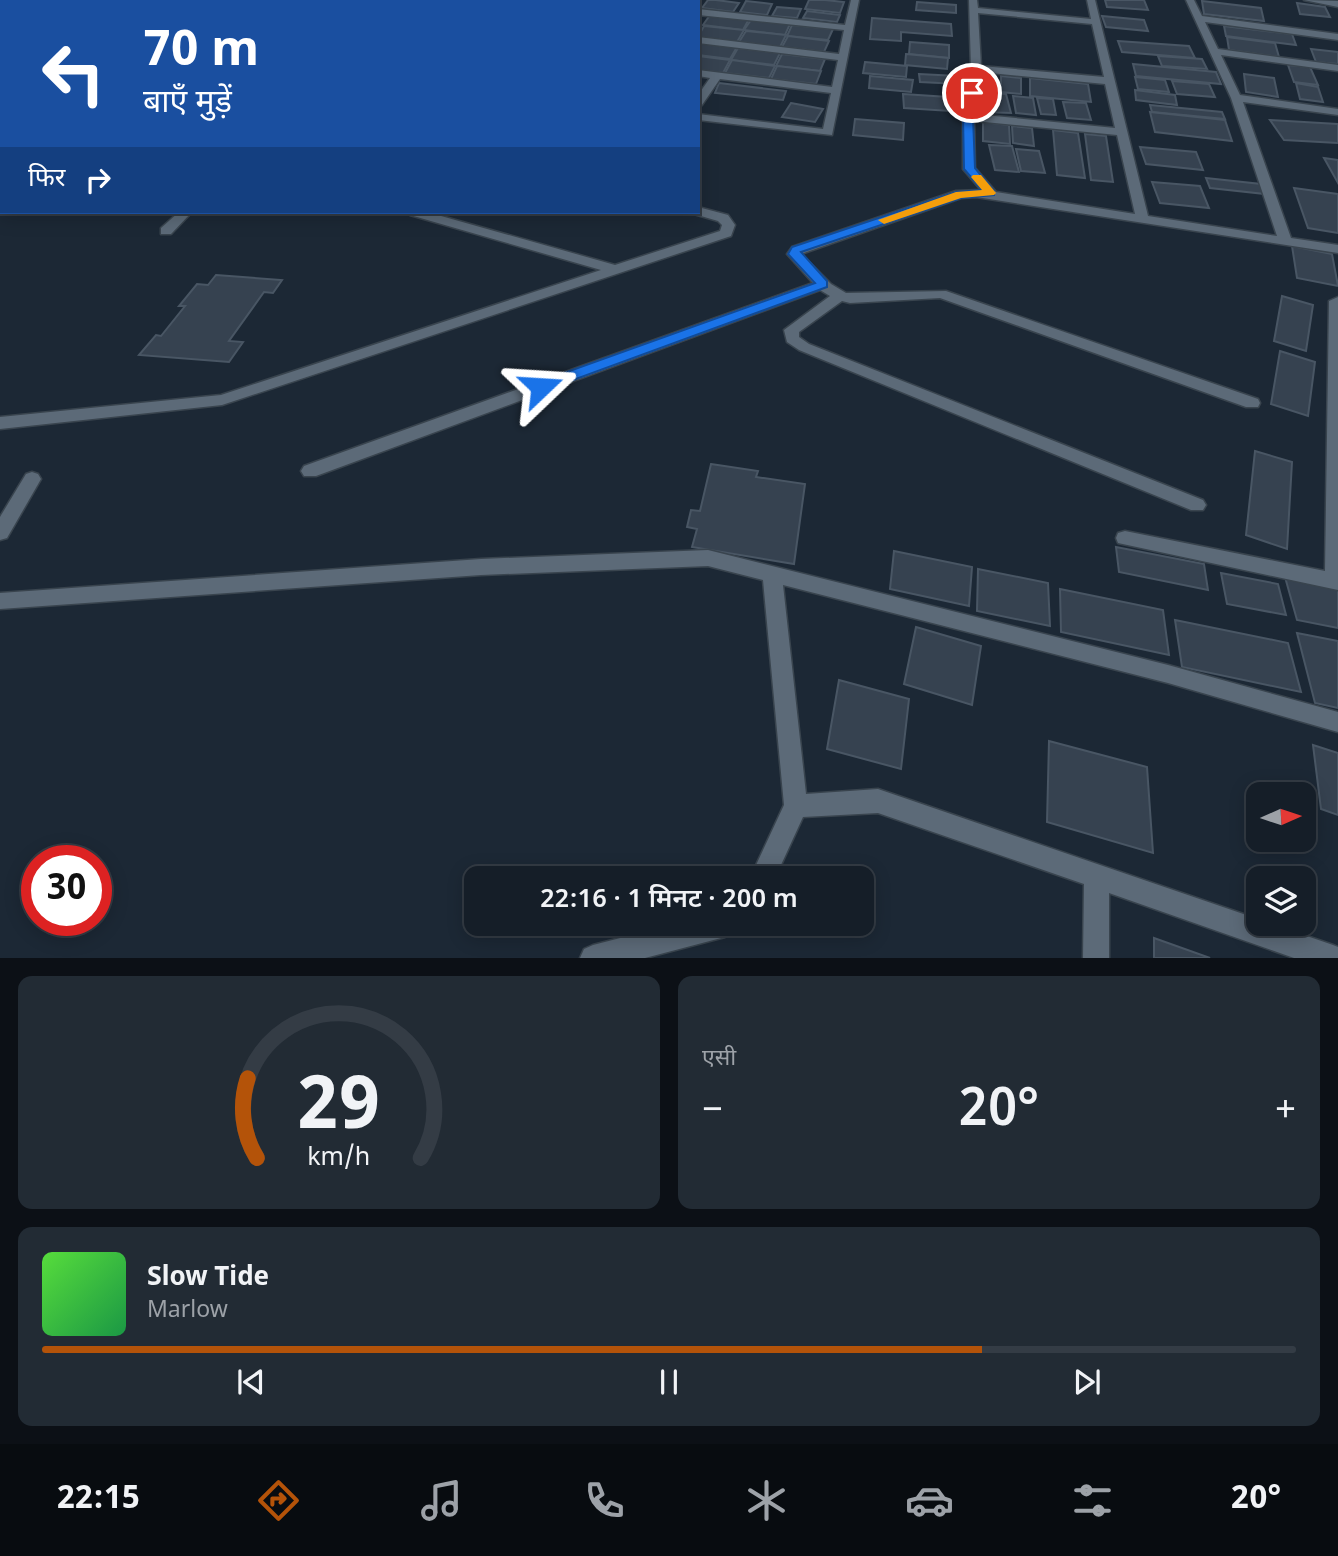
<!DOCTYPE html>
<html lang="hi">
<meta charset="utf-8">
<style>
:root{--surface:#151e28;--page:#222b34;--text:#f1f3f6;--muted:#9da2a8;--line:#343c45;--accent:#b45309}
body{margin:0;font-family:Georgia,"Noto Sans Devanagari",serif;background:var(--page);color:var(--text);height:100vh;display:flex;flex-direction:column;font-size:26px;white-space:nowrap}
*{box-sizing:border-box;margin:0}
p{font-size:23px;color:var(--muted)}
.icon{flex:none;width:38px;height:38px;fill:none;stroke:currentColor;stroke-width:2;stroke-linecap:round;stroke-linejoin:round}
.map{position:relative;height:958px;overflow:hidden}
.sheet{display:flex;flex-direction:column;gap:18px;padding:18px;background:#0c1016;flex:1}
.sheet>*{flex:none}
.hud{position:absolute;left:0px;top:0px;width:700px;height:214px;box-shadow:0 4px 18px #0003,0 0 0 2px var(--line);background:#1a4fa0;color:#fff;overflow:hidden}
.needle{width:46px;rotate:87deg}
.fabs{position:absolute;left:1246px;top:782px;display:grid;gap:14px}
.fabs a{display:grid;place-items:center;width:70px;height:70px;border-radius:14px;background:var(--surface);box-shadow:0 4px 18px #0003,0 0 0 2px var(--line);font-size:35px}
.speed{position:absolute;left:21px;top:845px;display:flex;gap:14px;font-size:35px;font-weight:700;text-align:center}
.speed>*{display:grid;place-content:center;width:91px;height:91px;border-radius:50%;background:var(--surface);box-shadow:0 4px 18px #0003,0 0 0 2px var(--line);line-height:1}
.speed .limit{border:10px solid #d22;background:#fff;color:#111}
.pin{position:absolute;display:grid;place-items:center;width:60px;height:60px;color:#fff;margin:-30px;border:4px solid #fff;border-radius:50%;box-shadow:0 2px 7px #0007}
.me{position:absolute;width:77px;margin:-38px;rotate:70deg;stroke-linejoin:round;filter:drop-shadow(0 0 5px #0008)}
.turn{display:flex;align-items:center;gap:24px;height:147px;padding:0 28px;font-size:32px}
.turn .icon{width:91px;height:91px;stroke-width:2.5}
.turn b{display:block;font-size:49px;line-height:60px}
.then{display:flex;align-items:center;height:66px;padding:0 28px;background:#0003;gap:14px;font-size:26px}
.big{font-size:52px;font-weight:600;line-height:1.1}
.sheet .widget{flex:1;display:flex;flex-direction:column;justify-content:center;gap:10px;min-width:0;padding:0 24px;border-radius:14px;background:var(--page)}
.sheet .dial{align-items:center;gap:0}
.dial svg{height:182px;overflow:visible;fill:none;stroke:var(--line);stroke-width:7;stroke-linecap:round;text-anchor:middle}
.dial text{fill:var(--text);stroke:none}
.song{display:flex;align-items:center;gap:21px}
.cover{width:84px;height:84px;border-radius:10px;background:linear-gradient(135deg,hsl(110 70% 55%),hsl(140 70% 35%))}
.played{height:7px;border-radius:4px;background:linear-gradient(90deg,var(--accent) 75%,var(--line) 75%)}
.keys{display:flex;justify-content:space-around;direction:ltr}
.heat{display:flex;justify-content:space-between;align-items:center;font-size:38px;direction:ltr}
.sheet .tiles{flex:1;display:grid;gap:18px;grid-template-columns:1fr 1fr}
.widget:last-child{grid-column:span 2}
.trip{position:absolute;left:464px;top:866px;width:410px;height:70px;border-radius:14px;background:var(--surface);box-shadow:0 4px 18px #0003,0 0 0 2px var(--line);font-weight:600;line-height:70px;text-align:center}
.tabs{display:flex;height:112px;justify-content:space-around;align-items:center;background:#080c10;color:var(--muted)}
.tabs .icon{width:49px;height:49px}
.tabs .active{color:var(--accent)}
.tabs b{font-size:32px;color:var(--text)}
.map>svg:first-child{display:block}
</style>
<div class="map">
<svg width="1338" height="958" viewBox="0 0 1338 958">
<rect width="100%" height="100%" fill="#1c2835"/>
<g fill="#364250" stroke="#495664" stroke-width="2">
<polygon points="708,0 716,0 739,3 733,12 702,8"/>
<polygon points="809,0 825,0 844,2 840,13 805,9"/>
<polygon points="1105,0 1144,0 1148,10 1107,7"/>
<polygon points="746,1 772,4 767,15 740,12"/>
<polygon points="1202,1 1261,8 1264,21 1204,14"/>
<polygon points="917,2 956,5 956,13 916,10"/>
<polygon points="1297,3 1325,7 1330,17 1300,14"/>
<polygon points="777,7 801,9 797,18 772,16"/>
<polygon points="807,11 840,15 837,22 803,18"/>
<polygon points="710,15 749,19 743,30 703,25"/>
<polygon points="1102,16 1144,20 1148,31 1106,27"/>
<polygon points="872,18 951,24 952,36 901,32 901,41 870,39"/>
<polygon points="751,20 790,24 785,35 744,30"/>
<polygon points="792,25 833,29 828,40 787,36"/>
<polygon points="704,26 744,30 737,42 698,37"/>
<polygon points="1224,26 1292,34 1296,45 1226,36"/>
<polygon points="746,31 786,35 780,47 739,42"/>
<polygon points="788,36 829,41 824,52 782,47"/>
<polygon points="1227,37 1275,43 1279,57 1229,50"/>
<polygon points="1118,41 1189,46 1195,58 1122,52"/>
<polygon points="910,42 949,45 949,58 909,54"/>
<polygon points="698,43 737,47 730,59 698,55"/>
<polygon points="738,48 780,53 774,65 731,60"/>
<polygon points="1311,49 1338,52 1338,64 1316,62"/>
<polygon points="782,54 825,59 820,71 776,66"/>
<polygon points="906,54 948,58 947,69 905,65"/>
<polygon points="698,56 730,60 723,73 698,70"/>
<polygon points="1158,56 1202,59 1207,69 1162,66"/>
<polygon points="732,60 775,66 769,78 725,73"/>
<polygon points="865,62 907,66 906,77 863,73"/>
<polygon points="1133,64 1216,72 1221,84 1136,76"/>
<polygon points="1288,65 1310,67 1318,85 1294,82"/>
<polygon points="777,66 821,71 816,84 771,79"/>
<polygon points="919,74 957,76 959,84 920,82"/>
<polygon points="1244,74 1274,78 1278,97 1246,92"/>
<polygon points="870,76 913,80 911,92 869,88"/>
<polygon points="1001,76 1021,78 1021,94 1001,92"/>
<polygon points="1135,77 1165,80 1169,92 1138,89"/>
<polygon points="1030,78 1088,84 1091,102 1030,96"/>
<polygon points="1172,81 1209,84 1215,97 1177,94"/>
<polygon points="719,83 786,91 783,100 715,93"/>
<polygon points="1296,83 1318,87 1323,102 1300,99"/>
<polygon points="1135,90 1175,95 1177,105 1136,100"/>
<polygon points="978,92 1006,94 1011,113 983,112"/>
<polygon points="903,94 948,97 950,111 904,108"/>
<polygon points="1013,96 1033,98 1036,115 1016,113"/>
<polygon points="1037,98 1053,99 1056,115 1041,114"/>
<polygon points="1063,102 1086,103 1091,120 1067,118"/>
<polygon points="791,103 823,109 815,122 782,117"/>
<polygon points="1150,105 1222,112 1225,119 1152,112"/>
<polygon points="1150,112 1225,120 1232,141 1155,132"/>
<polygon points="855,119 904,123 903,140 853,135"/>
<polygon points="1270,120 1338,124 1338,143 1284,140"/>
<polygon points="983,122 1009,125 1010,144 983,141"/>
<polygon points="1012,126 1032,128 1034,146 1013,143"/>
<polygon points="1053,130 1078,133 1085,178 1057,175"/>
<polygon points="1085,134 1106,136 1113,182 1091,180"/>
<polygon points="989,145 1012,146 1019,172 995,170"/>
<polygon points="1140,147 1196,152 1203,170 1146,164"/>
<polygon points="1016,149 1039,151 1045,173 1021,171"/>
<polygon points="1324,158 1338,160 1338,183"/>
<polygon points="1206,178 1261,184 1265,194 1210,188"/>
<polygon points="1152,182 1200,186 1209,208 1160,203"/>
<polygon points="1294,188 1338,194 1338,233 1308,228"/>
<polygon points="1292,246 1332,254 1338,286 1297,278"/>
<polygon points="216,275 282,280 273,293 264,292 229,341 243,342 229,362 139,355 156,335 161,336 185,306 179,306 197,284 208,285"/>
<polygon points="1282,296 1313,305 1306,351 1274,341"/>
<polygon points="1280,351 1315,362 1308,416 1271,404"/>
<polygon points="1255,451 1292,462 1287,549 1246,535"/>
<polygon points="711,464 758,471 756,477 805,484 794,564 692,547 697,529 687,527 691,510 700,511"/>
<polygon points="1116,547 1204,564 1208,590 1119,572"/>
<polygon points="894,551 972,567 969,606 890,589"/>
<polygon points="978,569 1048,583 1050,626 977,611"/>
<polygon points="1221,573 1278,584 1286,615 1227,604"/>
<polygon points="1285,577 1338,587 1338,628 1297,620"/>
<polygon points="1060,589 1163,610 1169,655 1061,632"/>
<polygon points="1175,620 1288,643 1301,692 1182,667"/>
<polygon points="916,627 981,646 972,705 904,684"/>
<polygon points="1297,633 1338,641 1338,708 1315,703"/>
<polygon points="839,680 909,699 901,769 827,749"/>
<polygon points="1049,741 1147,767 1153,853 1047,822"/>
<polygon points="1313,745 1338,753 1338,815 1321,809"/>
<polygon points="1154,938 1210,958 1154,958"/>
</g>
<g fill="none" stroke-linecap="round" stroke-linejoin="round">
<defs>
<g id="minor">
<polygon points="135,0 146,0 134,2"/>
<polygon points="305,0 315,0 304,2"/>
<polygon points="530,0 539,0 529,2"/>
<polygon points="619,0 628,0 618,2"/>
<polygon points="851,0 859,0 832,135 698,120 698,114 823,129 831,93 720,79 702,105 698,106 698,95 710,78 698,76 698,70 832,87 838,60 698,43 698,37 839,54 844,30 698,15 698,9 845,25"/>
<path d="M969 0H977L978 8 1091 19 1087 0H1095L1148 216 1277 236 1231 98 1186 0H1194L1202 16 1338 34V40L1205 22 1218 49 1338 65V71L1221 55 1240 95 1338 109V115L1243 102 1291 238 1338 245V253L976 197 961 198 801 254 831 284 846 293 946 291 1258 399 1260 403 1258 407H1246L940 298 850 303 842 301 799 332V337L809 344 1203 500 1206 505 1203 510H1191L799 350 787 342 784 330 830 296 820 290 316 476H304L301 471 304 466 813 283 787 254 792 247 956 191 981 190 963 169V117L971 69ZM978 13 1092 24 1104 77 981 66ZM980 72 1105 84 1115 128 974 114ZM974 121 1117 135 1135 214 996 192 975 168Z"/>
<polygon points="1304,0 1338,1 1338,7"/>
<rect x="0" y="5" width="2" height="6"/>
<polygon points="2,23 2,29 0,30 0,24"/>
<polygon points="0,145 2,145 0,152"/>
<polygon points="698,207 728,215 735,225 731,236 222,405 0,429 0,417 221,395 601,270 410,215 408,212 427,212 615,265 720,231 722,225 718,221 694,214 692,212 698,212"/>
<polygon points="179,212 192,212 171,234 161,234 161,228"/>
<polygon points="1338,297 1338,590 1118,543 1116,538 1118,533 1125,531 1325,571 1329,301"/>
<polygon points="32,472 38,474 41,479 7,538 0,540 0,517 26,474"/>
<polygon points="708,550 1168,665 1338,712 1338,732 1168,683 783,585 806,794 878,789 1258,919 1258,924 1272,924 1333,945 1338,947 1338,958 1294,958 1109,893 1109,958 1083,958 1084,884 878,813 803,817 775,878 750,878 784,805 763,580 708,566 481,575 0,609 0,593 481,559"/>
<polygon points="675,924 738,924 734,933 725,937 645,958 580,958 584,949 593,945"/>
</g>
</defs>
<use href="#minor" stroke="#39444e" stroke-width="3"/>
<use href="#minor" fill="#5c6a78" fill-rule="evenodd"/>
</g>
<polygon fill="#1a73e8" stroke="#114b97" stroke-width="2" points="972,90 977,93 973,117 975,168 994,191 994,195 961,198 801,252 827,281 827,287 546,390 536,390 534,387 536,383 815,283 788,254 792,247 956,192 982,190 964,169 963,117 967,93"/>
<polygon fill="#f59e0b" points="973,175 981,175 996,193 994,195 961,198 884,224 878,220 956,192 982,190 971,177"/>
</svg>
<div class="fabs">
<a><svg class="needle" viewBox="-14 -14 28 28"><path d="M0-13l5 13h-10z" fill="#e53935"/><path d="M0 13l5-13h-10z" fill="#9da2a8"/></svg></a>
<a><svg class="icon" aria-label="layers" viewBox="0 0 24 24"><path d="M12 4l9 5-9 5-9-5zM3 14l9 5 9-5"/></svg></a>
</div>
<div class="speed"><div class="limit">30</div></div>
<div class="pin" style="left:972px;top:93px;background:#d93025"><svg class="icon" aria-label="arrive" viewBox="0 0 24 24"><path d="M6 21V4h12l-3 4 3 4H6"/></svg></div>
<svg class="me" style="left:541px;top:387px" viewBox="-20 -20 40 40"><path d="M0-17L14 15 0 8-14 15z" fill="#1a73e8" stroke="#fff" stroke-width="4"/></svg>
<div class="trip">22:16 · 1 मिनट · 200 m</div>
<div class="hud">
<div class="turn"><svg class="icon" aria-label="left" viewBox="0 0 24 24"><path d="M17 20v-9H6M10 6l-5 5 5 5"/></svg><div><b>70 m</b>बाएँ मुड़ें</div></div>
<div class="then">फिर<svg class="icon" aria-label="right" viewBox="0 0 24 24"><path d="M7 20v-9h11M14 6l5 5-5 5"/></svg></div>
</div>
</div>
<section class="sheet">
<div class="tiles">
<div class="widget dial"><svg viewBox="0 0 100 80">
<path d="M14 69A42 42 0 1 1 86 69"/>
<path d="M14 69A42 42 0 0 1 10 34" stroke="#b45309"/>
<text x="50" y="56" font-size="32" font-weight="700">29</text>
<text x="50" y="72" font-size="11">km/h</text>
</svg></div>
<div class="widget"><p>एसी</p>
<div class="heat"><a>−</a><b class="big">20°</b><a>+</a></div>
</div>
<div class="widget">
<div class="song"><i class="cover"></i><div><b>Slow Tide</b><p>Marlow</p></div></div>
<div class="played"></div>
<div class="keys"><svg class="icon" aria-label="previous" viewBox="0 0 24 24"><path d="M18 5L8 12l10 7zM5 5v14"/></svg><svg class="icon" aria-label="pause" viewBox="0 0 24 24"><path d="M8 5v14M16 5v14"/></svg><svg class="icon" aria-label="next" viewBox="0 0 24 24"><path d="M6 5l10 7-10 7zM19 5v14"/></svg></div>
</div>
</div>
</section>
<nav class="tabs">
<b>22:15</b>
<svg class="icon active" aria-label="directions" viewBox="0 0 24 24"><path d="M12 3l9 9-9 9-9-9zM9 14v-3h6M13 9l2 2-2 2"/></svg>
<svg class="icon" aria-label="music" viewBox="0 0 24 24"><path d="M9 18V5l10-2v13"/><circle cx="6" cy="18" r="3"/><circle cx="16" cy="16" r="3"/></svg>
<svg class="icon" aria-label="phone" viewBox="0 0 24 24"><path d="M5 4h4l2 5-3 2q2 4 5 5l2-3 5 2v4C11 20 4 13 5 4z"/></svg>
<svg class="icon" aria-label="climate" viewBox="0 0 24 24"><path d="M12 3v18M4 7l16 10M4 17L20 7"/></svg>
<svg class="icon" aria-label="car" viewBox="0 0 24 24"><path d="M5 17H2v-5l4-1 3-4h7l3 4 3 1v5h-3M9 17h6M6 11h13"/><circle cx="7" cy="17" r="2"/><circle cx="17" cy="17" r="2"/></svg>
<svg class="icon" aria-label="filters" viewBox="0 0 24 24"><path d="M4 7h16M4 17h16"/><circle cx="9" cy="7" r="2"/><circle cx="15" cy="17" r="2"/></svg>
<b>20°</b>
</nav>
